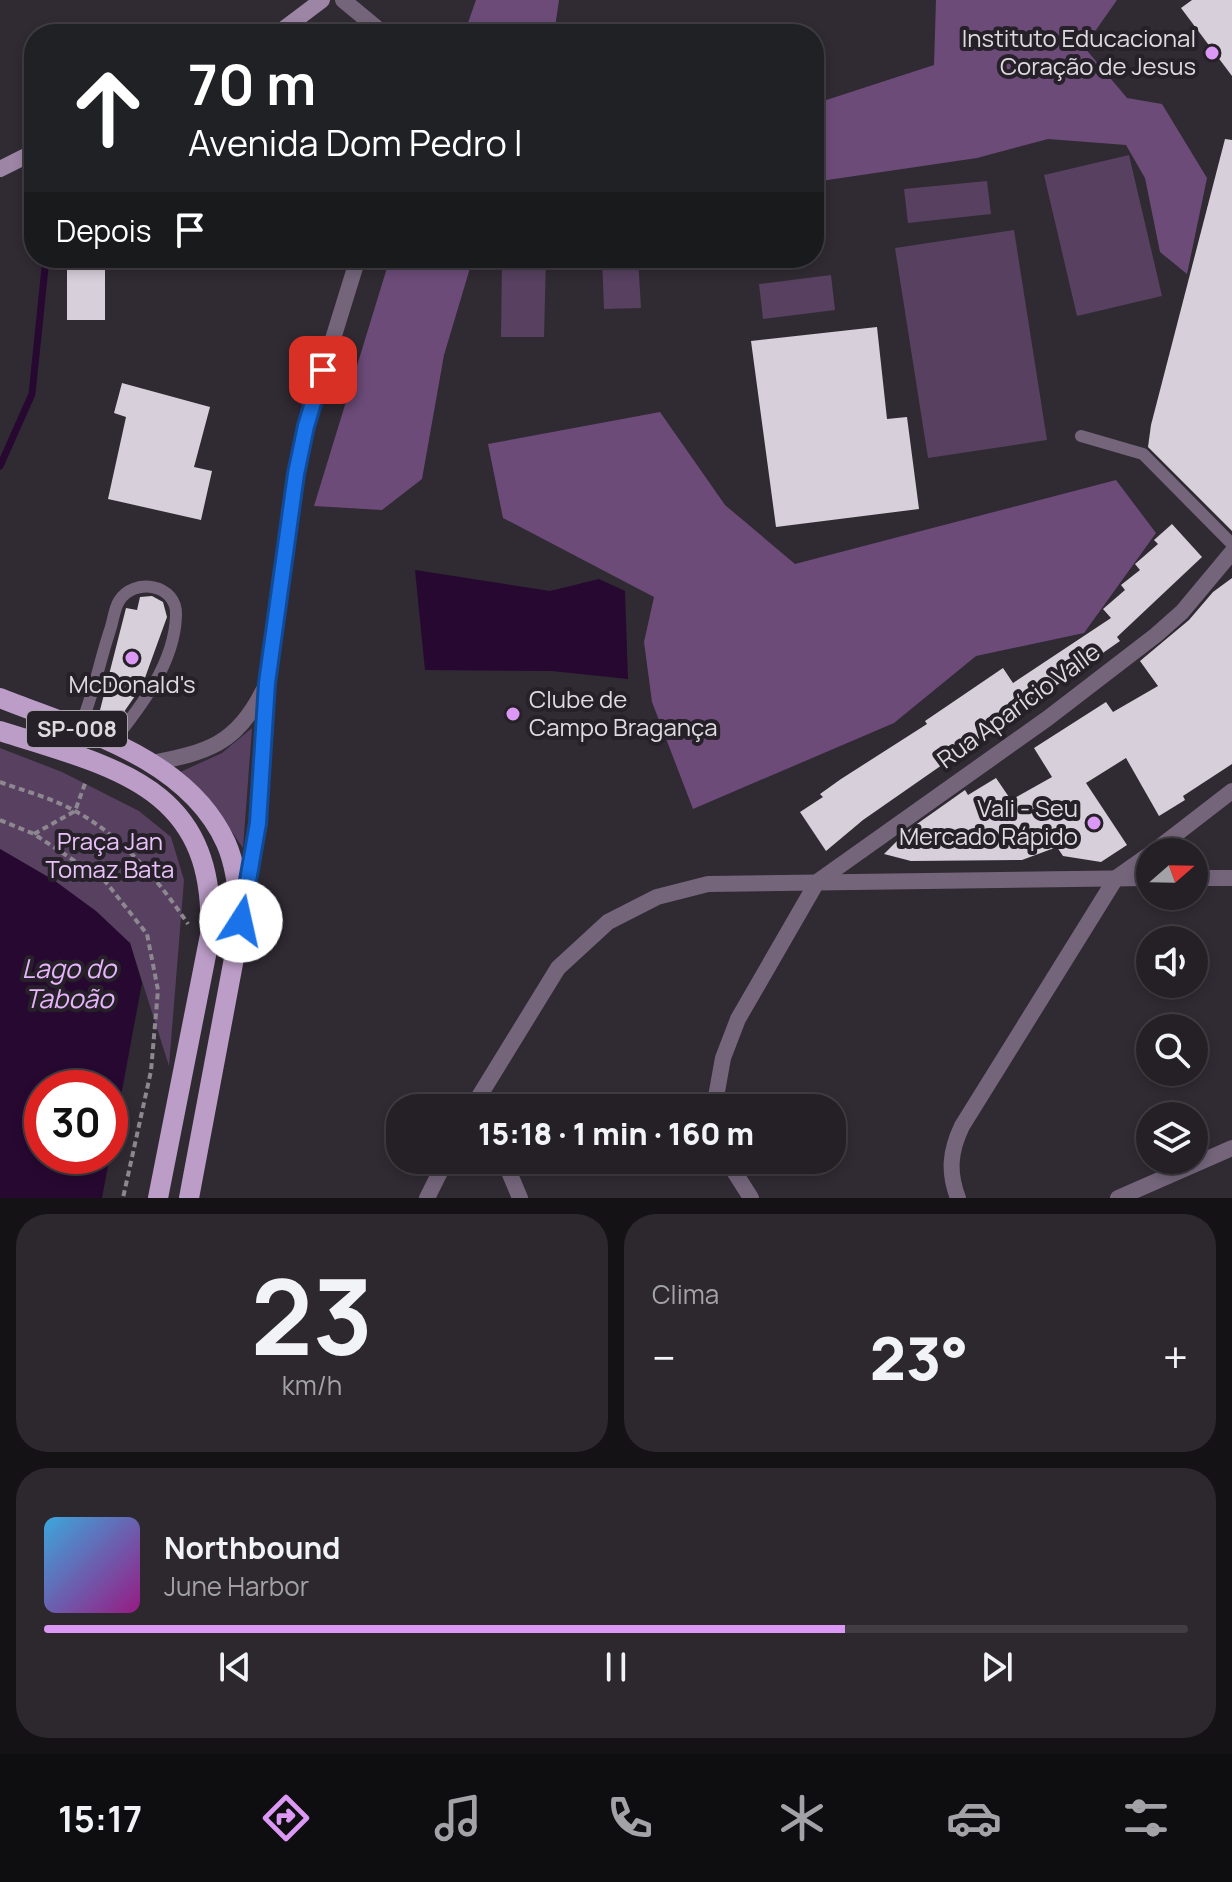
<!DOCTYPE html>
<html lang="pt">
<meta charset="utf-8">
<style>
:root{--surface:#242026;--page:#2c282e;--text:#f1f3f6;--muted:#a3a3a7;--line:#413e43;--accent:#db99f5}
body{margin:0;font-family:Manrope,sans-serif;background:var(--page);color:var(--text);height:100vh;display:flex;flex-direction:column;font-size:30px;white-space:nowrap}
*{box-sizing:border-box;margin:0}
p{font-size:26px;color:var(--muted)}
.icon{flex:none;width:44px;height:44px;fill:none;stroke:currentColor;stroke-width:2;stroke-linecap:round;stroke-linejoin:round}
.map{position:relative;height:1198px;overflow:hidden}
.sheet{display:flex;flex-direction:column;gap:16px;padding:16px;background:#141215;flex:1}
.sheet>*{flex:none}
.banner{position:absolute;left:24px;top:24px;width:800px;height:244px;border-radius:32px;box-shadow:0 4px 12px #0003,0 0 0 2px var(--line);background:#202124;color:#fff;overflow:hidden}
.needle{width:52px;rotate:70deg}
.tools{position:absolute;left:1136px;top:838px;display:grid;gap:16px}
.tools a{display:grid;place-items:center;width:72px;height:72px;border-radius:50%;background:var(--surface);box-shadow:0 4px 12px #0003,0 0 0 2px var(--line);font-size:40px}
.speed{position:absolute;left:24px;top:1070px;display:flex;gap:16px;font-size:40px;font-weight:700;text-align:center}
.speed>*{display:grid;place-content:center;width:104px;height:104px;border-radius:50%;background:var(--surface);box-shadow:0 4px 12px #0003,0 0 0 2px var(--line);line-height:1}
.speed .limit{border:12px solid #d22;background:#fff;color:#111}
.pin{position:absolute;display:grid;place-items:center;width:68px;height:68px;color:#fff;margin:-34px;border-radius:16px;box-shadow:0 4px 12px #0006}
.me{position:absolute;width:88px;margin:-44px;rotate:10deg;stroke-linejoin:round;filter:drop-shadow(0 0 6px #0008)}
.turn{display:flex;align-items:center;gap:28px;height:168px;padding:0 32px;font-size:36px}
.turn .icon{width:104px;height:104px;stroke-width:2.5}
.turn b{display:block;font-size:56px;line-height:68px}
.then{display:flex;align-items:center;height:76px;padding:0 32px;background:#0003;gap:16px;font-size:30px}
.big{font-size:60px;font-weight:800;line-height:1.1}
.sheet .tile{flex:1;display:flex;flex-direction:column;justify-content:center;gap:12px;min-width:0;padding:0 28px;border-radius:32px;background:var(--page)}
.sheet .dial{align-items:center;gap:0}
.dial b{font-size:104px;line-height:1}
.song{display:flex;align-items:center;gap:24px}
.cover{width:96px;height:96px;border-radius:12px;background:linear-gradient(135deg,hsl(200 70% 55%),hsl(310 70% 35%))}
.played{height:8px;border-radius:4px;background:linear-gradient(90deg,var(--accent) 70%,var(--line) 70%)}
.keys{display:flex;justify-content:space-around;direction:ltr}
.heat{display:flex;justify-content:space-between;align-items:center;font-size:44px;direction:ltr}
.sheet .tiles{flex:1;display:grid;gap:16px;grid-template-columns:1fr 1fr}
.tile:last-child{grid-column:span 2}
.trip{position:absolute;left:386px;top:1094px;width:460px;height:80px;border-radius:32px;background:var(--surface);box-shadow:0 4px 12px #0003,0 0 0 2px var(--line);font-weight:800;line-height:80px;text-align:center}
.menu{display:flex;height:128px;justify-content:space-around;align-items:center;background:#0e0d0f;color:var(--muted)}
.menu .icon{width:56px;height:56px}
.menu .current{color:var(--accent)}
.menu b{font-size:36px;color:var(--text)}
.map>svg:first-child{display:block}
</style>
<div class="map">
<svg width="1232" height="1198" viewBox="0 0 1232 1198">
<rect width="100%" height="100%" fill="#302a33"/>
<g fill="#574060">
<polygon points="1129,155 1162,296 1077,316 1044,175"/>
<polygon points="987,181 991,214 908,223 904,189"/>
<polygon points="1014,230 1047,440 928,458 895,248"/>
<polygon points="502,258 546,258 544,337 501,337"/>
<polygon points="602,258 638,258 641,308 604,309"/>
<polygon points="831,275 835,310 763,319 759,284"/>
<polygon points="252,728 243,848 213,804 178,773 222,753"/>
<polygon points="0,748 62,772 139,811 171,837 184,880 169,1066 130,943 55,881 0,849"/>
</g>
<g fill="#6c4b79">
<polygon points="476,0 559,0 554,34 464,34"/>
<polygon points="936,0 1117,0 1084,47 1127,98 1162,104 1207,178 1187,274 1160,252 1145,178 1126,145 1048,139 977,158 814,182 814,104 934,65"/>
<polygon points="390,258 473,258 444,355 422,479 382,510 314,506"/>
<polygon points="660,412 725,505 795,564 1116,480 1156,533 1084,633 976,656 894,723 693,809 652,702 644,642 654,597 503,518 488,444"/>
</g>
<g fill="#270831" fill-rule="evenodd">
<polygon points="415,570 550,591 599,579 625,591 628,679 552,671 425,670"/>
<path d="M0 849 55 881 96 911 130 943 142 983 102 1198H0ZM42 1088H110V1156H42Z"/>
</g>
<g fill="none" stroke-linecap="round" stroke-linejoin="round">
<polyline stroke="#270831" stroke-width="7" points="0,466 32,394 46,258"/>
</g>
<g fill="#d7cfda">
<polygon points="1192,0 1232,0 1232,76 1181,8"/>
<polygon points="1225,139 1232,140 1232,531 1148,447 1151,425"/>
<rect x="67" y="258" width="38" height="62"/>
<polygon points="877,327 887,419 907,417 919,509 776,527 751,341"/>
<polygon points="122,383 210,407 194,467 212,471 201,520 108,499 126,417 114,413"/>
<polygon points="1172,524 1202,557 1117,637 1120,641 863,820 826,851 800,812 823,797 820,794 841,779 927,724 925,721 1003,668 1013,683 1111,618 1103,609 1125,590 1121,585 1140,570 1135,564 1158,544 1154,540"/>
<polygon points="1232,578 1232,764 1183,796 1185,800 1159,816 1126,758 1086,783 1127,845 1101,862 1063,856 1057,847 1022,860 911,861 884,854 907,831 965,790 968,795 996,778 1011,800 1052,777 1034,748 1106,702 1113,712 1158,686 1140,661 1189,620 1213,592"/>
<polygon points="152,596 163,602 167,617 142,686 119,719 99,714 126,608 137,610 140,597"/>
</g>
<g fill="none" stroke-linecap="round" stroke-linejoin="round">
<g stroke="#8d8890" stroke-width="4" stroke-dasharray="6 4" stroke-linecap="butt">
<path d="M0 782C24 791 52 798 75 811 122 836 159 881 188 924"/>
<polyline points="0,820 34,834 105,881 147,934 158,990 151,1071 123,1198"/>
<polyline points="34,834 75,811 86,781"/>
</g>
<g stroke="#74657b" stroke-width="12">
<polyline points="1081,436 1143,454 1232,544"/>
<path d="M79 729C93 698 99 663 110 630 113 622 114 609 119 601 134 577 177 584 176 615 175 663 140 708 111 744"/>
</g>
<g stroke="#74657b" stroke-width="16">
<polyline points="343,0 384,34"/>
<path d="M152 763C207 752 236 745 263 691"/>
<polyline points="1153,852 1232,791"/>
<polyline points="1194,878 1232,878"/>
<polyline points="244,904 258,823 267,683 296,474 306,426 358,258"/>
<polyline points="472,1108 558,968 608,922 657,897 708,884 1150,878"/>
<polyline points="714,1108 723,1058 738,1019 817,882 1048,718 1156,635 1182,612 1232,552"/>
<polyline points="504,1160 520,1198"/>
<polyline points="727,1160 751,1198"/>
<polyline points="427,1198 446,1160"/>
<path d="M958 1198C948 1172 950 1151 962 1126L1116 878 1150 854"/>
<polyline points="1118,1198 1232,1148"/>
</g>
<g stroke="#9d85a6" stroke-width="16">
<polyline points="277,34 322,0"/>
<polyline points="0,169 34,152"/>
</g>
<g stroke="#bc9dc8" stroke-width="20">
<path d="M0 698C80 730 187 757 226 843 237 868 238 895 241 921L189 1198"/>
<path d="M0 731C117 768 217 787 210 935L158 1198"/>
</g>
</g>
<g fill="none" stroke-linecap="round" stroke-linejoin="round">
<defs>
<polyline id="route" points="241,921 258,823 267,683 296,474 306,426 323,370"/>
</defs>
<use href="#route" stroke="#114b97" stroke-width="20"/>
<use href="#route" stroke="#1a73e8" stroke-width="14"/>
</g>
<g fill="#db99f5" stroke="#262129" stroke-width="3">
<circle cx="1212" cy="53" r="8"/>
<circle cx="132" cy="658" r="8"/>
<circle cx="513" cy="714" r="8"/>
<circle cx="1094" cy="823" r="8"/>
</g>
<g text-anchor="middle" stroke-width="8" stroke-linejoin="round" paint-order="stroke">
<rect fill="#262129" stroke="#a7a2a9" stroke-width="2" x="27" y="711" width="100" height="36" rx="6"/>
<g font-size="22" font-weight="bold" fill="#dedae0">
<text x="77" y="737">SP-008</text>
</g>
<g font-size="24" fill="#dedae0" stroke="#262129" text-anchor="end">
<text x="1196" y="47">Instituto Educacional<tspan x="1196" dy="28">Coração de Jesus</tspan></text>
<text x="132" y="693" text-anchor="middle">McDonald's</text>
<text x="529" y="708" text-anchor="start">Clube de<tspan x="529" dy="28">Campo Bragança</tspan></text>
<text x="1078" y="817">Vali - Seu<tspan x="1078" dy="28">Mercado Rápido</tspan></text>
</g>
<g font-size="24" fill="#dedae0" stroke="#262129">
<text transform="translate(1019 706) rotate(-36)" y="8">Rua Aparício Valle</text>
</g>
<g font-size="24" fill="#eac1fa" stroke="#262129">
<text x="110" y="850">Praça Jan<tspan x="110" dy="28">Tomaz Bata</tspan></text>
</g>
<g font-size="26" font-style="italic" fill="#e8b4fc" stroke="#262129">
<text x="69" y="978">Lago do<tspan x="69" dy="30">Taboão</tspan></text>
</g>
</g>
</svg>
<div class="tools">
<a><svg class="needle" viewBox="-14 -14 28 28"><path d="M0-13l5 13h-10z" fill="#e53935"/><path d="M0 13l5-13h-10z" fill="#a3a3a7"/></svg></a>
<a><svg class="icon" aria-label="sound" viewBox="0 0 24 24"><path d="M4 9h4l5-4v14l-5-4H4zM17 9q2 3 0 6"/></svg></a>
<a><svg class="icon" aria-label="search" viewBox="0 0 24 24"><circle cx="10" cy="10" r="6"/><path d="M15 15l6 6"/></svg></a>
<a><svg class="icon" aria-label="layers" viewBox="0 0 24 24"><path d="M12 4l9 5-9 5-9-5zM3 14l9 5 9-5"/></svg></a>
</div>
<div class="speed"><div class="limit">30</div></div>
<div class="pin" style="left:323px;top:370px;background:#d93025"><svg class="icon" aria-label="arrive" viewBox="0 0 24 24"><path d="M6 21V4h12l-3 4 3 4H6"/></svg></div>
<svg class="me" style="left:241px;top:921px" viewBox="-20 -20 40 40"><circle r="19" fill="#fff"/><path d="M0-13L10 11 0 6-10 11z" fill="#1a73e8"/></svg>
<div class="trip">15:18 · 1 min · 160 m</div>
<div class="banner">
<div class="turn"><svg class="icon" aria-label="ahead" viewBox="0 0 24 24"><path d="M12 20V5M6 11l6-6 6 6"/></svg><div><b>70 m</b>Avenida Dom Pedro I</div></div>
<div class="then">Depois<svg class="icon" aria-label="arrive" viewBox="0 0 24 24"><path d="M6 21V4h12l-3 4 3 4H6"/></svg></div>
</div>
</div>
<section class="sheet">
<div class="tiles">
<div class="tile dial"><b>23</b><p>km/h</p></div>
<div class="tile"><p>Clima</p>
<div class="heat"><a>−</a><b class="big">23°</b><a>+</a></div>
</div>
<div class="tile">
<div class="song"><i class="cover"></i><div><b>Northbound</b><p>June Harbor</p></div></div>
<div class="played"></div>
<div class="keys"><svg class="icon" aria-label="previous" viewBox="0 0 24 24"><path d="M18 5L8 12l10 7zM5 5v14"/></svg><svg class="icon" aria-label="pause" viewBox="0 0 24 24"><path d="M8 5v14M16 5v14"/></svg><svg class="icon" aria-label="next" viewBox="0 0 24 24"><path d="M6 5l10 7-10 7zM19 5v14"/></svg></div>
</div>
</div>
</section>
<nav class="menu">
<b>15:17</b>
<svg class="icon current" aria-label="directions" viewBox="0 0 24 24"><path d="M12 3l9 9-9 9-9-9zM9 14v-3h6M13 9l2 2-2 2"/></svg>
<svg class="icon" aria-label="music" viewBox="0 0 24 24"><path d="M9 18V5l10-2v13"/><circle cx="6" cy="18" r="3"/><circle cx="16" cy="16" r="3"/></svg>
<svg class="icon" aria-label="phone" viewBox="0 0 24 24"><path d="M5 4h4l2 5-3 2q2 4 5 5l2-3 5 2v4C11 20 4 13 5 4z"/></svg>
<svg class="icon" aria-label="climate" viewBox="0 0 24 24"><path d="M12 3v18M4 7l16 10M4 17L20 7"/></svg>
<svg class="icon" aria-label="car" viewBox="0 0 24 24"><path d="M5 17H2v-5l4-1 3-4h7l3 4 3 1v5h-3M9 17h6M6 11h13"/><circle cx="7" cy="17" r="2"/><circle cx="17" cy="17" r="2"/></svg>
<svg class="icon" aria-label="filters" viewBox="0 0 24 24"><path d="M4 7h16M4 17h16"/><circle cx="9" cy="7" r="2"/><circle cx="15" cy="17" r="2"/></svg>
</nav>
